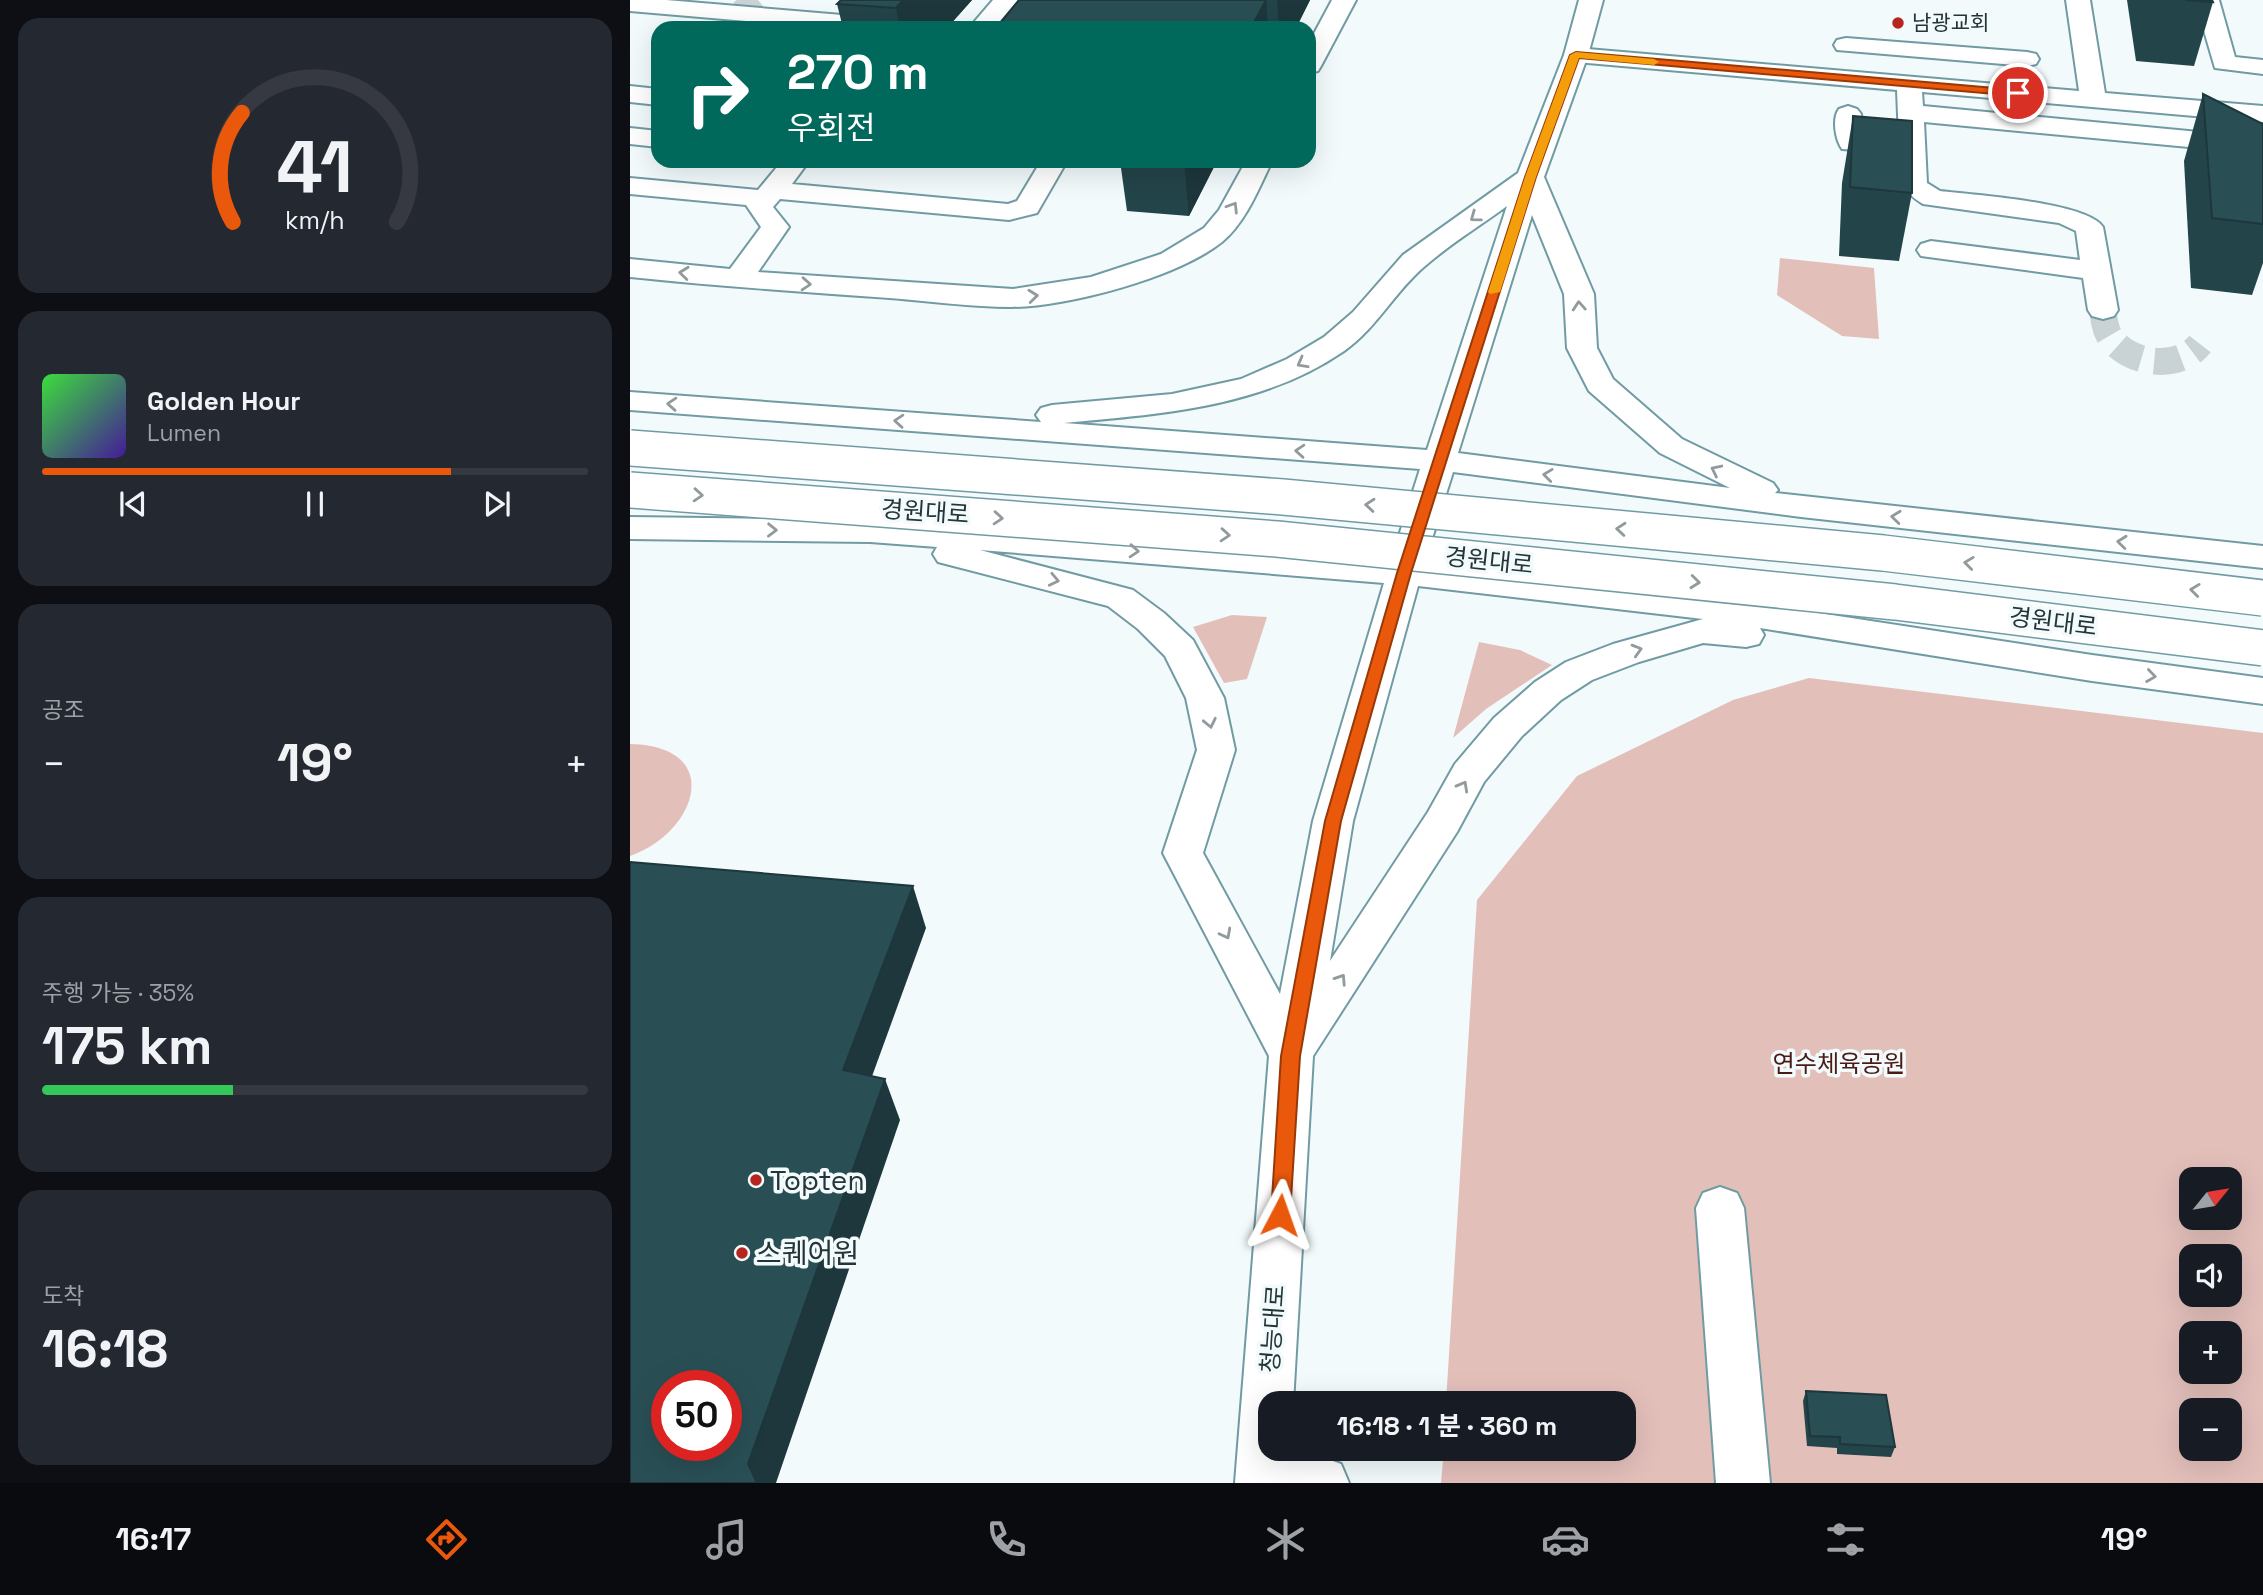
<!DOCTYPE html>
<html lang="ko">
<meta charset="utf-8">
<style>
:root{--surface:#171b24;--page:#242831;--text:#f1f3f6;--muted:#9ea1a6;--line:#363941;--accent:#ea580c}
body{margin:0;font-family:"Space Grotesk","Noto Sans KR",sans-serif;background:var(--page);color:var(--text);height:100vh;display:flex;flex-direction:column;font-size:26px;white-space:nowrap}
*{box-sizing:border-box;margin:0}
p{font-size:23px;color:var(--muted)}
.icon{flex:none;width:38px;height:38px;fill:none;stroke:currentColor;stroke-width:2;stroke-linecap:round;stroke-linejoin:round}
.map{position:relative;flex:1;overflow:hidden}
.sheet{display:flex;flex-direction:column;gap:18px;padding:18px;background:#0d0f14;width:630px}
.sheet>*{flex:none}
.guide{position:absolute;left:21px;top:21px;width:665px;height:147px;border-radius:21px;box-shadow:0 7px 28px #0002;background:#00695c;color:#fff;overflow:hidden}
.needle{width:46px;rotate:60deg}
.controls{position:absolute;left:1549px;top:1167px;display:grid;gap:14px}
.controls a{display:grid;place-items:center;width:63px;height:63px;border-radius:14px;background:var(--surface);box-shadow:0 7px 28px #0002;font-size:35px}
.speed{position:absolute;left:21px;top:1370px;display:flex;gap:14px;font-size:35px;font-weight:700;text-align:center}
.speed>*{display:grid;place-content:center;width:91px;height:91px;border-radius:50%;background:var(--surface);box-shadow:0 7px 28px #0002;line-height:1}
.speed .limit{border:10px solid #d22;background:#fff;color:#111}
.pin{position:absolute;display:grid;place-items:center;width:60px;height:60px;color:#fff;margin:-30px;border:4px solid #fff;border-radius:50%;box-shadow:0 2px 7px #0007}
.me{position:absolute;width:77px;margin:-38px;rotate:4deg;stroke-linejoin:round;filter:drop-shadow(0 0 5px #0008)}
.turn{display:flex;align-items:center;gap:24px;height:147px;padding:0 21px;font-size:32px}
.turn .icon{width:91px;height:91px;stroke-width:2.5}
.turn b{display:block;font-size:49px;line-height:60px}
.big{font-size:52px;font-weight:700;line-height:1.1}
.sheet .tile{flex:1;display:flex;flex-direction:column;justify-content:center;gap:10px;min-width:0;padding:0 24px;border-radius:21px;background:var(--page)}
.sheet .dial{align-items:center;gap:0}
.dial svg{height:182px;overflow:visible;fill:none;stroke:var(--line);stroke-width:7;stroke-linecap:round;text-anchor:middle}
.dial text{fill:var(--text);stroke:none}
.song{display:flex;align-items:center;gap:21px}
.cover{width:84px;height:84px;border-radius:10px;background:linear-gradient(135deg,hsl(120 70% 55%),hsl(260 70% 35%))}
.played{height:7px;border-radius:4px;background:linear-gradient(90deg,var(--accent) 75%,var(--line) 75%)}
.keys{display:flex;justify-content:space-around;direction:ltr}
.heat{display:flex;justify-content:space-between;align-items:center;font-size:38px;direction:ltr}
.charge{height:10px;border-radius:5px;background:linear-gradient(90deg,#34c759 35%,var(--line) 0)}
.trip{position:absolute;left:628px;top:1391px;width:378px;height:70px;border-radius:21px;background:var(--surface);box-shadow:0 7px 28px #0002;font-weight:700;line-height:70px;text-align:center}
.tab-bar{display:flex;height:112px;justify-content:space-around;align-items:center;background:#090b0e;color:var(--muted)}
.tab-bar .icon{width:49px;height:49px}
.tab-bar .current{color:var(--accent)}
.tab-bar b{font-size:32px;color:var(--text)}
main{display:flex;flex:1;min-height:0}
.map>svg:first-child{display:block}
</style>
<main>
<section class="sheet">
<div class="tile dial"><svg viewBox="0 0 100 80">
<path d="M14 69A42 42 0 1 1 86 69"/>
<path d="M14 69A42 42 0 0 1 18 21" stroke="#ea580c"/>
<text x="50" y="56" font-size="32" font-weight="700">41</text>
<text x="50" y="72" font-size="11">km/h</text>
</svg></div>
<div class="tile">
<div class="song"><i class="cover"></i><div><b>Golden Hour</b><p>Lumen</p></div></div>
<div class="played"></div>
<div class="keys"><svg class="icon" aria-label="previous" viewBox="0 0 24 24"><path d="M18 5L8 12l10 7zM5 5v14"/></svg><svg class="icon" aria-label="pause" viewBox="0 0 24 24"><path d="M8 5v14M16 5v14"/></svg><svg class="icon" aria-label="next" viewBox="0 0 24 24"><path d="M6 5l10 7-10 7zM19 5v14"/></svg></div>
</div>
<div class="tile"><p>공조</p>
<div class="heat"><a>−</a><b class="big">19°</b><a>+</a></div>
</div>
<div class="tile"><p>주행 가능 · 35%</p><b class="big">175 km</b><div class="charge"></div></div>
<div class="tile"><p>도착</p><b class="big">16:18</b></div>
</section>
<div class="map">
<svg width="1633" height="1483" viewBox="0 0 1633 1483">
<rect width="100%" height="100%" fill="#f2fafc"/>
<g fill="#e3bfba" fill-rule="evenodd">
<polygon points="1150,258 1244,268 1249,339 1212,336 1147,295"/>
<polygon points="602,615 637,617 617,679 594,683 563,627"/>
<polygon points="849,642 890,650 922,665 856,709 823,738"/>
<path d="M1179 678 1633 733V1483H811L814 1449H994V1404L816 1403 847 900 947 776 1103 700ZM1561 1180H1600V1218H1561ZM1561 1256H1600V1295H1561ZM1561 1334H1600V1372H1561ZM1561 1410H1600V1449H1561Z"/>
<path d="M0 744C95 746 68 832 0 856Z"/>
</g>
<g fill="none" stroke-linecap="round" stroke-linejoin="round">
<g stroke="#c9d3d5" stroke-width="27" stroke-dasharray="27 13" stroke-linecap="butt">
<polyline points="112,13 128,0"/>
<path d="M1473 310C1474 321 1475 332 1483 341 1503 365 1550 370 1570 344"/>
</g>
<defs>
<g id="minor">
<polygon points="0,0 36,0 283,21 291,23 295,28 199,28 0,11"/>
<polygon points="363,0 388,0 364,28 339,28"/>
<polygon points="702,0 726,0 691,66 688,71 679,73 679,43"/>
<path d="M1436 0H1460L1475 93 1633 106V122L1292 92 1293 106 1633 138V154L1294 122 1297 183 1310 191C1343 195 1456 202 1473 227L1488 310 1484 316 1473 319 1462 316 1458 310 1453 278 1291 256 1287 250 1291 244 1301 241 1450 260 1446 231 1429 223 1293 204C1267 187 1270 183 1269 153L1212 149C1205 139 1202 118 1209 109L1218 106 1227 109 1231 114 1233 136 1269 139 1267 90 946 62 937 60 934 55 937 50 946 48 1449 91Z"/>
<polygon points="1565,0 1589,0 1605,57 1633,60 1633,74 1585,68"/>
<polygon points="1216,38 1397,52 1406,54 1409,59 1406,64 1397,66 1207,50 1204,45 1207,40"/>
<polygon points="0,86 28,89 28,105 0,102"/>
<polygon points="0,128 28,131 28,147 0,144"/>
<path d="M152 161H179L162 184 378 204 387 201 411 161H437L407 213 379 220 150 199 143 207 159 227 128 272 383 289 461 277 531 254 574 228 589 210 616 161H642C629 188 616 222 592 242 548 277 438 307 381 307 341 307 300 301 259 298 173 292 86 286 0 277V259L100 269 131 227 116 205 0 194V178L128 190Z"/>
<polygon points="1090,1187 1107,1193 1114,1208 1140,1483 1086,1483 1066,1208 1073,1193"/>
<polygon points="632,1454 692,1457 711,1464 719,1483 607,1483 613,1461"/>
</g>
<path id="major" d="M949 0H973L958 55 914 177 964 294 967 348 983 379 1052 439 1143 483 1148 490 1145 493 1633 546V568L1171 517 823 472 794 564 1033 589 1462 655 1633 678V704L1462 681 1130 628 1134 635 1129 644 1116 647 1073 643 1009 662 962 680 931 700 892 736 854 782 827 832 683 1056 663 1404H640V1449H661L659 1483H605L639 1056 533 853 567 750 556 698 535 656 508 629 478 606 308 562 303 554 307 547 240 542 0 539V517L240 520 761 561 790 469 0 410V392L411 422 406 415 411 408 422 405 542 394 611 379 657 359 694 337 723 312 773 255 888 173 934 55ZM877 206 797 450 434 423C531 414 631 408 714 351 747 328 765 291 795 266 820 244 850 226 877 206ZM902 215 934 294 937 348 959 391 1030 453 1100 488 828 453ZM350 550 754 583 683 821 650 994 573 853 605 750 594 698 563 640 534 613 503 590ZM788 586 1073 619 983 644 936 662 905 682 864 718 825 764 798 812 700 961 723 821Z"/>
</defs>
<use href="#minor" stroke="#719ba3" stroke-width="4"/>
<use href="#major" stroke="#719ba3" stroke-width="4"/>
<use href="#minor" fill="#fff" fill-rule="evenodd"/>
<use href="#major" fill="#fff" fill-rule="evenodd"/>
<defs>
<g id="major-bridge">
<polyline points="0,448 653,497 1253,553 1633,598"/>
<polyline points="0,490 647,539 1265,602 1633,648"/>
</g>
</defs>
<use href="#major-bridge" stroke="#719ba3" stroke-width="38" stroke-linecap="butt"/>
<use href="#major-bridge" stroke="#fff" stroke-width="35"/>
</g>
<g fill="#234449">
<polygon points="211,0 342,0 317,28 213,28 207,4"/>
<polygon points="389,0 680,0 666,28 372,28 371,22"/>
<polygon points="1497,0 1582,0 1583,2 1564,66 1506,61"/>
<polygon points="1573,94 1633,124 1633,263 1622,295 1561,288 1554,161"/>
<polygon points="1223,116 1282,193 1269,261 1209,256 1212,183"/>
<polygon points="490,161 587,161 559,216 497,211"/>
<polygon points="1176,1391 1265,1447 1261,1457 1207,1454 1207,1448 1177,1446 1173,1401"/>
</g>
<g fill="#1d373c">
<polygon points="273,0 342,0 317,28 270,28 266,8"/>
<polygon points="636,0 638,28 621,28"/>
<polygon points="647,0 680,0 666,28 649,28"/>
<polygon points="554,161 587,161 559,216"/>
<polygon points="283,886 296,928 229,1112 213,1070"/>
<polygon points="255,1079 270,1120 146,1483 127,1483 118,1464"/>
</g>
<g fill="#294f55" stroke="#1d373c" stroke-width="2" fill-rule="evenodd">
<polygon points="211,0 273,0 266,8 207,4"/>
<polygon points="389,0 636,0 621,28 450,28 371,22"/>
<polygon points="1556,0 1582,0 1583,2"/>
<polygon points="1573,94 1633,124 1633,224 1582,218"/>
<polygon points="1223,116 1282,121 1282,193 1220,187"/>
<path d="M0 862 283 886 213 1070 255 1079 118 1464 127 1483H0ZM37 1386H96V1446H37Z"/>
<polygon points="1176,1391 1256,1395 1265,1447 1210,1444 1210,1437 1180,1436"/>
</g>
<defs><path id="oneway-chevron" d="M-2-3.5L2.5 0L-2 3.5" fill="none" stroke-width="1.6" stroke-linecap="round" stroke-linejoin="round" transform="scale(1.75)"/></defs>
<g stroke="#919a9c">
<use href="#oneway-chevron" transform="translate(603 207) rotate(-58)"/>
<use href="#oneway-chevron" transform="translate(845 217) rotate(144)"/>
<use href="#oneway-chevron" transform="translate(54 273) rotate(-174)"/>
<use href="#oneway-chevron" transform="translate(176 284) rotate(4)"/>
<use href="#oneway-chevron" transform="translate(403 296) rotate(-6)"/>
<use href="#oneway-chevron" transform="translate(949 306) rotate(-94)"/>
<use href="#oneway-chevron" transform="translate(672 363) rotate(151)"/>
<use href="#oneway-chevron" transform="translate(42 404) rotate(-176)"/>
<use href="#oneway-chevron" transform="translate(269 421) rotate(-176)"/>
<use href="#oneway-chevron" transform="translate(670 451) rotate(-176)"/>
<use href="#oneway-chevron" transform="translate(1086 470) rotate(-154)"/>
<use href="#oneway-chevron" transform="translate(918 475) rotate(-173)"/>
<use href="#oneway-chevron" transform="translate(68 495) rotate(4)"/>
<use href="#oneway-chevron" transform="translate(740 505) rotate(-175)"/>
<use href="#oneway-chevron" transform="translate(1266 517) rotate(-174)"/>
<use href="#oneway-chevron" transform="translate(368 518) rotate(4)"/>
<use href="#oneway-chevron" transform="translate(991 529) rotate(-175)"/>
<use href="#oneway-chevron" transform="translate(142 530) rotate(1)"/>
<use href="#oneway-chevron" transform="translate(595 535) rotate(4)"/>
<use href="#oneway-chevron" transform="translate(1492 542) rotate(-174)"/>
<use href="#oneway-chevron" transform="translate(504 551) rotate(4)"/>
<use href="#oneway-chevron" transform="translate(1339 563) rotate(-173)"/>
<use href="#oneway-chevron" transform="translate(424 580) rotate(12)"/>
<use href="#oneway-chevron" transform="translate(1065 582) rotate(6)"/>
<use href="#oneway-chevron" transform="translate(1565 590) rotate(-173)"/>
<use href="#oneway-chevron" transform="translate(1007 650) rotate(-16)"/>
<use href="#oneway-chevron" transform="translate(1521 676) rotate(8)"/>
<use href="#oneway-chevron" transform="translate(580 723) rotate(78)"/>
<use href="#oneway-chevron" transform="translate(833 786) rotate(-61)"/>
<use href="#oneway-chevron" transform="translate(596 934) rotate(62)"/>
<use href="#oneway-chevron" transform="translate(711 979) rotate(-57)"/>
</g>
<polygon fill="#ea580c" stroke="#983908" stroke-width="2" points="946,52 1388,90 1393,93 1388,96 949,58 906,177 781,573 711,821 670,1056 660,1215 658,1221 650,1224 643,1221 641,1215 651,1056 695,821 767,573 895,177 940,55"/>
<polygon fill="#f59e0b" points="946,52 1024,59 1029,62 1024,65 949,58 906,177 870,292 860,294 858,292 895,177 940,55"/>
<g fill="#b5271e" stroke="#f2fafc" stroke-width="2.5">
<circle cx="1268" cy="23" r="7"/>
<circle cx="126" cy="1180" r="7"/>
<circle cx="112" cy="1253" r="7"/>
</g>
<g text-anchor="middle" stroke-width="7" stroke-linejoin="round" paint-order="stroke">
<g font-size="21" fill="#233538" stroke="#f2fafc" text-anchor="start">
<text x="1282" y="30">남광교회</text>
</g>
<g font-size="24" fill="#233538" stroke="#f2fafc">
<text transform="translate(295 512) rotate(4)" y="8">경원대로</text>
<text transform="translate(859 561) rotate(6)" y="8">경원대로</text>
<text transform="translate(1423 622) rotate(7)" y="8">경원대로</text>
<text transform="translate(643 1329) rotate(-86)" y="8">청능대로</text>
</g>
<g font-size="24" fill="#4a1a14" stroke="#f2fafc">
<text x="1209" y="1072">연수체육공원</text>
</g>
<g font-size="28" fill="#233538" stroke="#f2fafc" text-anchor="start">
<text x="140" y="1190">Topten</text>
<text x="126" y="1263">스퀘어원</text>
</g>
</g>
</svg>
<div class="controls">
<a><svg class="needle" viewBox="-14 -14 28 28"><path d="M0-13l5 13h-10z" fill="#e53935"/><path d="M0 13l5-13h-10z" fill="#9ea1a6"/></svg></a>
<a><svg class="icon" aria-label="sound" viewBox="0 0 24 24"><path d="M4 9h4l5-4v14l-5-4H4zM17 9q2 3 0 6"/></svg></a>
<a>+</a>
<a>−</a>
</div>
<div class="speed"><div class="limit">50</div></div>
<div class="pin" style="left:1388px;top:93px;background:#d93025"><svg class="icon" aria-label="arrive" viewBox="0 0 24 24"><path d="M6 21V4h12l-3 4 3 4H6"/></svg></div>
<svg class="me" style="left:650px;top:1215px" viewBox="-20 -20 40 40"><path d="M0-17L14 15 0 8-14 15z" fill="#ea580c" stroke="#fff" stroke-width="4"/></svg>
<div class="trip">16:18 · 1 분 · 360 m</div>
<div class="guide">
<div class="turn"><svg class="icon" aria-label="right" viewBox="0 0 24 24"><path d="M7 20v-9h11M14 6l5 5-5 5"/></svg><div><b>270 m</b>우회전</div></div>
</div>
</div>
</main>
<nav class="tab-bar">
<b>16:17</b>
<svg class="icon current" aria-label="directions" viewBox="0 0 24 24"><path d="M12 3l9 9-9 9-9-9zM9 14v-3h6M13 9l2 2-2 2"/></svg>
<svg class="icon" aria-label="music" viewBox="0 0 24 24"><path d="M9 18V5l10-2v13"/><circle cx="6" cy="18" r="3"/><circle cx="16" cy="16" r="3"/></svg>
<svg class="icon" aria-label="phone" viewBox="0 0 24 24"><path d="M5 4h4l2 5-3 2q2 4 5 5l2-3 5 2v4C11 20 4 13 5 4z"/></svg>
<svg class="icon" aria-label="climate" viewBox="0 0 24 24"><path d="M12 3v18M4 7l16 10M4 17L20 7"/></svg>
<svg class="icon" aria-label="car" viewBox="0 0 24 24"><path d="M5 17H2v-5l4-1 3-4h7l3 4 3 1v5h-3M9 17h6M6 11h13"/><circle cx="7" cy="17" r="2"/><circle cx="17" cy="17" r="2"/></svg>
<svg class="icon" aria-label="filters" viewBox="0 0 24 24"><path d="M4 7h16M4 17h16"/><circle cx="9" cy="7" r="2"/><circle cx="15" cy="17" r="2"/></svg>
<b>19°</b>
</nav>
